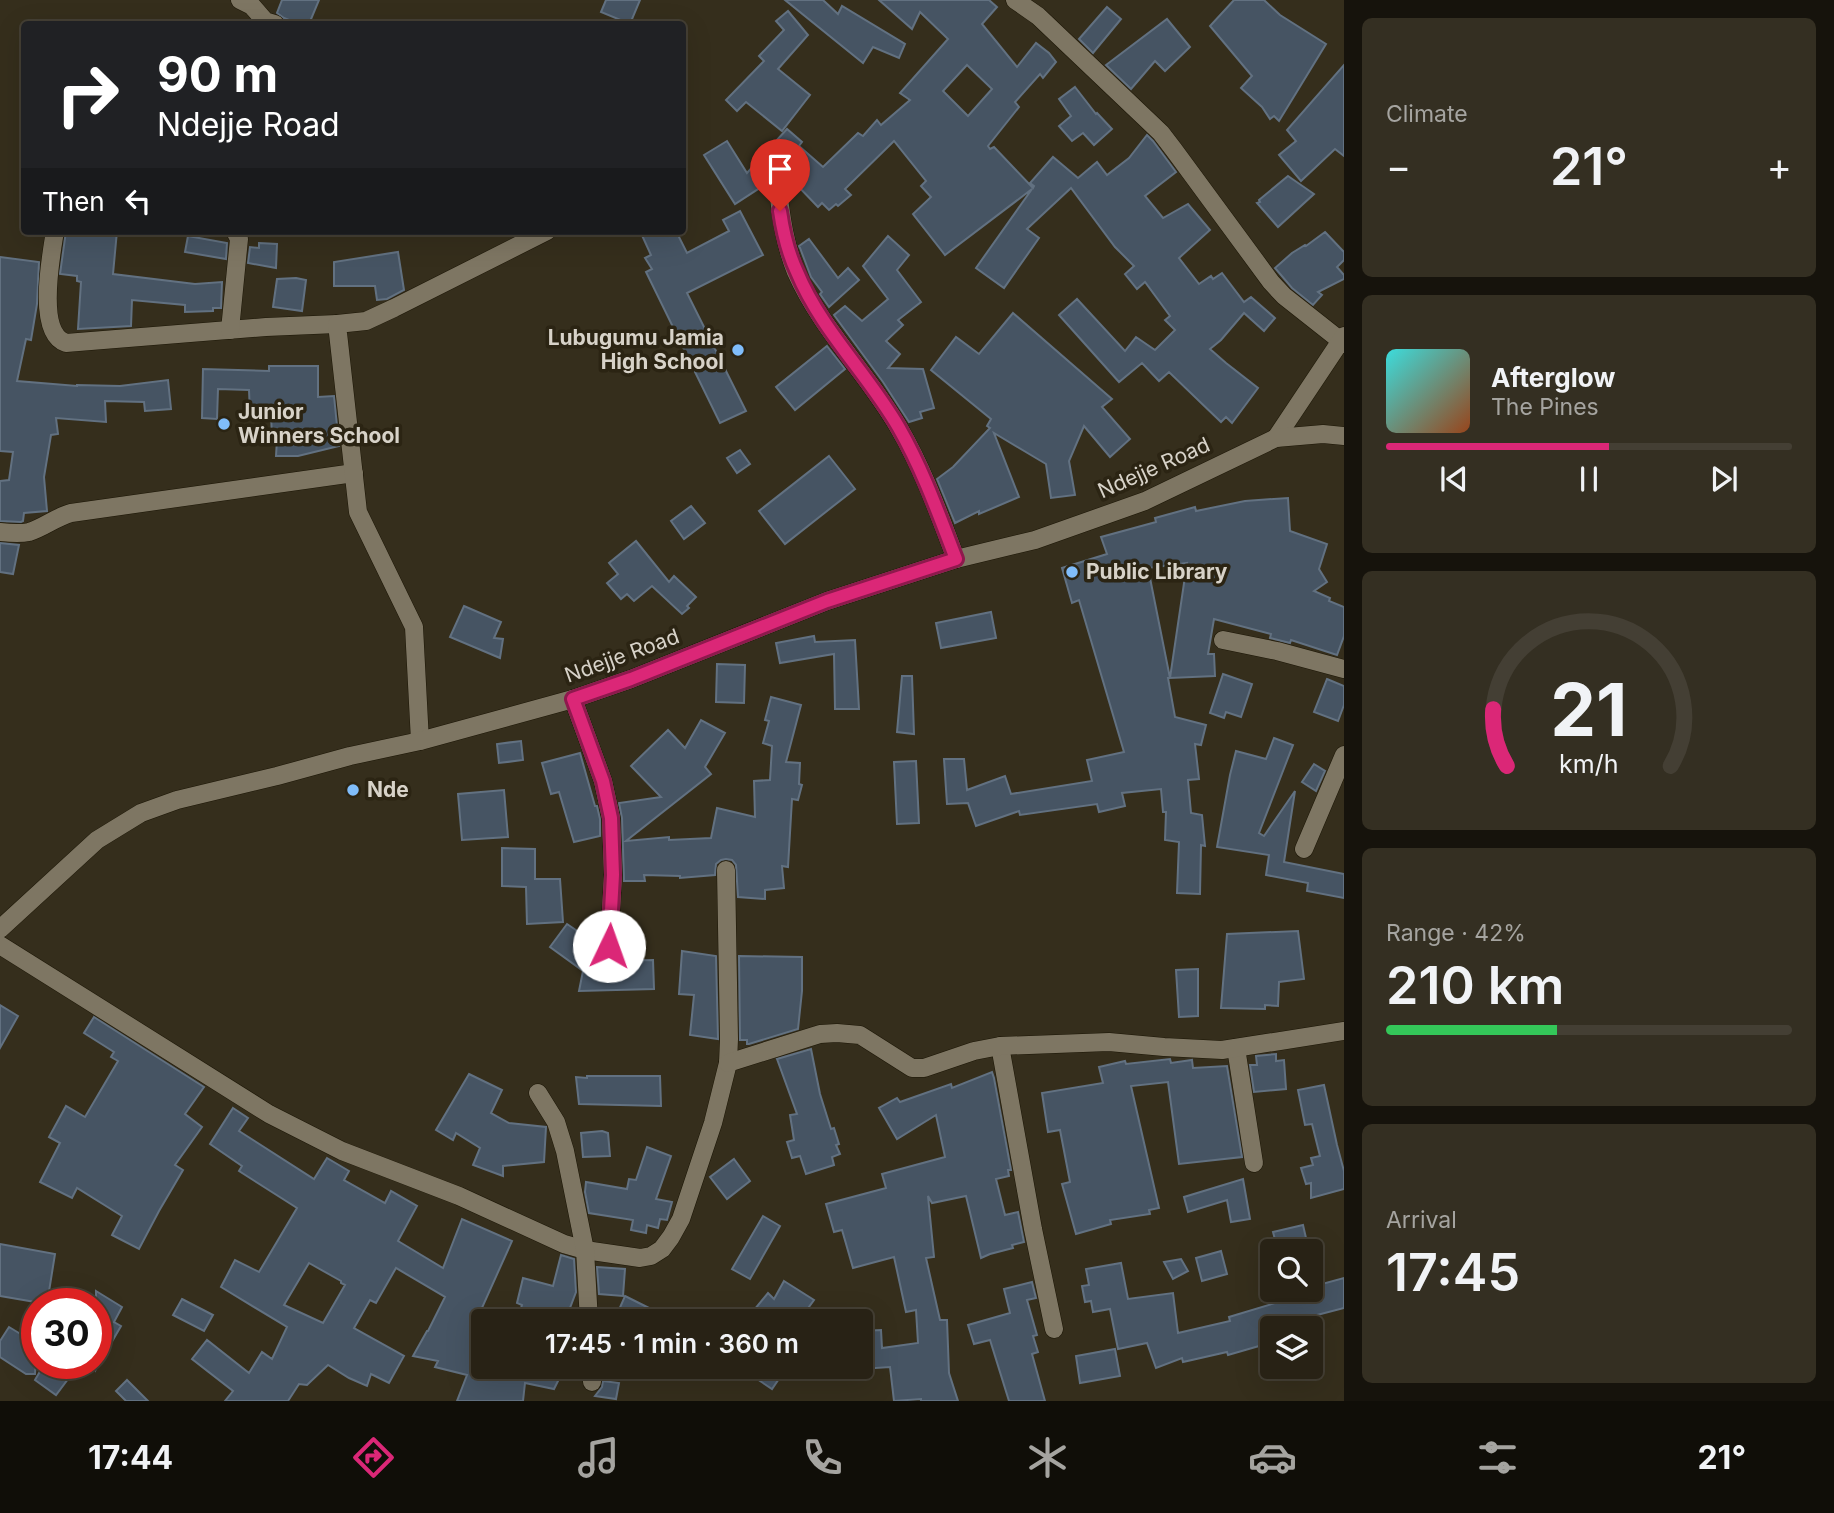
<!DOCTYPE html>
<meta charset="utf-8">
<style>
:root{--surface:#282215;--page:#342f22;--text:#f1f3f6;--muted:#a5a4a0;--line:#443f34;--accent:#db2777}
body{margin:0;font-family:Inter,sans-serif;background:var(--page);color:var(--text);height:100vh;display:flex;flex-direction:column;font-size:26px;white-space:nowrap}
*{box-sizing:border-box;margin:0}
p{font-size:23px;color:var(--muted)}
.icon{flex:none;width:38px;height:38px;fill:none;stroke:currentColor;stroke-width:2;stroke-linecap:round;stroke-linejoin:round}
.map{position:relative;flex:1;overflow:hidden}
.side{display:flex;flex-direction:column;gap:18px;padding:18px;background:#16130c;width:490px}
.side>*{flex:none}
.banner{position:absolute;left:21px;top:21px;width:665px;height:214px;border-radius:7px;box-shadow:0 7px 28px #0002,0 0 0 2px var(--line);background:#202124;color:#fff;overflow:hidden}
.tools{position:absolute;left:1260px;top:1239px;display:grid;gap:14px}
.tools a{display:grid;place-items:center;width:63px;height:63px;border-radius:7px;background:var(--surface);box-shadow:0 7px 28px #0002,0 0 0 2px var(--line);font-size:35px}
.speed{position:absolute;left:21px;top:1288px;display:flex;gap:14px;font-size:35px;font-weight:700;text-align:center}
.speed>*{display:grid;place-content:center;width:91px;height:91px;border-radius:50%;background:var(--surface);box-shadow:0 7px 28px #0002,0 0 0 2px var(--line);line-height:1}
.speed .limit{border:10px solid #d22;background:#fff;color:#111}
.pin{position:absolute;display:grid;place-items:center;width:60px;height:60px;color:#fff;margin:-72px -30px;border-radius:50% 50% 50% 0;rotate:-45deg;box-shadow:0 0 7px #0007}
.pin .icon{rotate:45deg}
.me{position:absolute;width:77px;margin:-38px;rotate:3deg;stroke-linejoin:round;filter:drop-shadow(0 0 5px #0008)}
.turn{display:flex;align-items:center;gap:24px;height:147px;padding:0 21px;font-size:32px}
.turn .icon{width:91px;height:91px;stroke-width:2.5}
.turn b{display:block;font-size:49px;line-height:60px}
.then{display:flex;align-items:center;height:66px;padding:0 21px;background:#0003;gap:14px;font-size:26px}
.big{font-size:52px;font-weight:600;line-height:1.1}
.side .card{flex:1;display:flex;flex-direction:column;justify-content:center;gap:10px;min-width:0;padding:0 24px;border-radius:10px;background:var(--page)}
.side .dial{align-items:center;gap:0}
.dial svg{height:182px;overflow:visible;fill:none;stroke:var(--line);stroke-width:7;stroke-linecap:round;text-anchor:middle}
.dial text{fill:var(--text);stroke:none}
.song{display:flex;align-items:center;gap:21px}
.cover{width:84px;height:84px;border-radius:10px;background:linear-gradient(135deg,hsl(180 70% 55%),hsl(20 70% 35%))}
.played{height:7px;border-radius:4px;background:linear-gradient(90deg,var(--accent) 55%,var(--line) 55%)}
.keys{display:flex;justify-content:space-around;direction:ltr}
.heat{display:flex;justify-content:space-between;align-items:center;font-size:38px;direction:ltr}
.charge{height:10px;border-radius:5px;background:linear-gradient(90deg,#34c759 42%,var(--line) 0)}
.trip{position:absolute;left:471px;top:1309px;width:402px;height:70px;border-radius:7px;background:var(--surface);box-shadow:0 7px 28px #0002,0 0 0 2px var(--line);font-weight:600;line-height:70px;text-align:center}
.dock{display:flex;height:112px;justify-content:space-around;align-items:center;background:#100e08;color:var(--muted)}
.dock .icon{width:49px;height:49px}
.dock .current{color:var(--accent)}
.dock b{font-size:32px;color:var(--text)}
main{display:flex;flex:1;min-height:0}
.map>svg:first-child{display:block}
</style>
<main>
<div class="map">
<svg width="1344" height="1401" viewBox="0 0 1344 1401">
<rect width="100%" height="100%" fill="#352e1c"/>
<g fill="#465463" stroke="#627181" stroke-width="2" fill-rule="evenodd">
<polygon points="282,0 319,0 309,24 299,24 284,18 277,13"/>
<polygon points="606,0 640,0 630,24 601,12"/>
<polygon points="785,0 823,0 838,14 842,6 905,44 899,58 873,47 863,63"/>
<path d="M879 0H989L997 7 982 24 1017 67 1036 43 1049 53 1056 62 1043 78 1040 74 1015 102 1019 107 988 146 990 149 994 147 1033 188 1034 186 1030 183 1053 157 1078 178 1097 162 1107 175 1129 158 1147 135 1153 141 1176 172 1145 196 1163 218 1188 204 1210 230 1179 258 1199 284 1211 276 1213 279 1222 273 1244 302 1251 297 1275 318 1264 331 1244 313 1221 340 1210 349 1226 363 1258 388 1232 423 1226 417 1221 422 1169 372 1159 381 1142 363 1119 382 1059 315 1077 299 1125 351 1136 337 1155 350 1175 330 1165 320 1170 316 1145 282 1137 289 1125 274 1134 266 1115 247 1071 188 1027 229 1039 238 1004 288 976 268 1032 189 945 255 913 214 931 197 921 186 926 181 894 141 845 189 851 195 838 206 836 204 829 210 822 203 818 207 796 184 790 192 787 182 777 178 772 180 735 204 704 155 727 141 747 173 787 129 802 142 799 146 823 167 858 133 863 136 877 120 881 125 910 100 900 93 948 39 920 12 912 29ZM967 65 992 89 968 116 943 91Z"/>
<polygon points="1234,0 1264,0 1280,15 1326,44 1279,121 1274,116 1270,119 1262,107 1241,88 1252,76 1210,26"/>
<polygon points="1107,7 1121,19 1093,53 1079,39"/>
<polygon points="788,11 808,35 778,69 810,95 782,131 746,102 737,111 726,100 764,61 759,56 784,30 776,21"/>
<polygon points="1167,19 1190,47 1165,71 1155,61 1131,89 1106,65"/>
<polygon points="1344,65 1344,156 1335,149 1301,181 1279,155 1296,141 1287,130"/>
<polygon points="1075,87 1096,114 1097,113 1112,129 1094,145 1083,133 1072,141 1059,126 1071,116 1059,99"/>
<polygon points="1288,176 1314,194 1278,227 1257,203 1260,202 1259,200"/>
<polygon points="740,211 763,255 687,293 746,411 720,423 646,272 652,269 645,258 651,255 640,231 676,231 687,253 729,231 723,220"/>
<polygon points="66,231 117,231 113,274 195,284 222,282 221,308 213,308 213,311 185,312 185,305 132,300 131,326 78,329 81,282 77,281 77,276 60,274"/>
<polygon points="1325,232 1344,252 1344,260 1337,267 1344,275 1344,279 1318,292 1322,295 1313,305 1292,288 1275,268 1292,253 1305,245 1306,246"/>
<polygon points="188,236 227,243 226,259 185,252"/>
<polygon points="888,236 909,255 897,270 921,302 898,320 903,325 886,341 900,354 888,368 923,369 934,408 920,412 922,418 909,422 883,382 834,315 845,306 862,321 888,299 863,266"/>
<polygon points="809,239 838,278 848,268 859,280 829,307 820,294 822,292 811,277 800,248 799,246"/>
<polygon points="259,243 277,244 276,268 248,263 250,247 259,248"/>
<polygon points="398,252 404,290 387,299 377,300 375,286 334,286 334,262"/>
<polygon points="0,257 39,262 37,304 31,340 26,339 17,381 77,386 77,385 120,386 168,380 171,409 145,411 144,402 105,401 106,422 56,418 58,434 51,435 44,477 47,511 24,513 23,521 21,522 0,521 0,481 9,480 13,452 0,451"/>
<polygon points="296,278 306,280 302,311 273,307 277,279"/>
<polygon points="1013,313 1112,399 1102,407 1130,439 1110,457 1084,426 1069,461 1075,495 1051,498 1046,464 994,433 1019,497 979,514 979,511 955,523 937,479 953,467 990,428 987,426 991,419 931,370 956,337 979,354"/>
<polygon points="827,346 845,369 795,410 776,387"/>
<polygon points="269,366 318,366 318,397 334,396 339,446 298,456 276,456 277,439 272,439 271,413 250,414 249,390 218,389 217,419 202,418 203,369 269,371"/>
<polygon points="740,450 750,464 737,473 727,458"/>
<polygon points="829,456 855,489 785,544 759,511"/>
<polygon points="1288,498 1290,531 1327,544 1319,569 1327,582 1314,591 1330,598 1329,601 1344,607 1344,636 1337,655 1291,640 1290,643 1270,638 1271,634 1214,619 1208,654 1214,654 1215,676 1170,678 1187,563 1148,568 1170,678 1168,678 1175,717 1206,725 1201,745 1195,744 1199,779 1188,780 1191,813 1202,815 1205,846 1201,845 1200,894 1177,893 1179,842 1165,840 1166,812 1163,812 1161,789 1122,793 1125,806 1099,812 1097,804 1020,815 1019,811 976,826 968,803 947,804 944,759 964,759 967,790 1005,776 1011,794 1092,781 1087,760 1124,752 1079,600 1072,603 1062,568 1107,554 1101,537 1156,522 1155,518 1195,507 1196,511 1245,501"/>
<polygon points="691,506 705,523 684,539 671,521"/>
<polygon points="636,541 669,582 674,576 696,597 687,606 689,608 682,614 652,586 634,601 627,594 621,599 607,583 618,574 609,563"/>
<polygon points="0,543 19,545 13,574 0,572"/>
<polygon points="464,606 501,622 494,638 503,639 500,658 450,637"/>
<polygon points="991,612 996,638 941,648 936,623"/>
<polygon points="814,636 815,642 855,640 859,709 835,709 834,654 780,663 776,643"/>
<polygon points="717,664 745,665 744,703 716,702"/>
<polygon points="1223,674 1252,684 1241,717 1226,712 1224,718 1210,713"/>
<polygon points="902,676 912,676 914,734 897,732"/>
<polygon points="1327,679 1344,686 1344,705 1338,721 1314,712"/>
<polygon points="771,697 801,705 786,762 800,763 799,784 802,785 798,800 792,799 788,867 782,866 784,888 765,890 765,899 738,897 736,865 732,860 726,859 721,860 716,864 715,875 680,878 680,876 644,875 645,881 624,881 622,818 619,803 661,797 631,766 668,730 685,748 701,720 725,733 705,767 711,774 626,841 669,837 669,840 711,838 717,808 755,817 754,781 770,780 772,746 763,743 769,721 765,720"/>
<polygon points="1274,738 1293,745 1259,833 1264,836 1295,791 1284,862 1344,874 1344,898 1307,891 1308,883 1266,875 1269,855 1217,847 1230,775 1236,751 1266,759"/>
<polygon points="521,741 523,760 499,763 497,744"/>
<polygon points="580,753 595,806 597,806 600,819 600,836 574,842 559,792 551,794 542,763"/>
<polygon points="916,761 919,823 897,824 894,762"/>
<polygon points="1314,764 1325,771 1316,791 1302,782"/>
<polygon points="504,790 508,837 462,840 458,794"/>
<polygon points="502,848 535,849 535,879 560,879 563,922 527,924 526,887 502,886"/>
<polygon points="567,924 598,945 599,952 604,956 602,961 653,960 654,989 579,991 583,971 550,947"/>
<polygon points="1298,931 1304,979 1279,982 1278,1006 1265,1005 1265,1009 1221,1008 1227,934"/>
<polygon points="682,951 716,956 718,1039 690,1035 694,995 679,994"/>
<polygon points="739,956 802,957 802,991 798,1029 749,1044 747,1044 747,1040 740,1040"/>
<polygon points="1198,969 1198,1016 1179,1017 1176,970"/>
<polygon points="0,1005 18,1016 0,1048"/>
<polygon points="94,1017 204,1087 185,1114 202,1127 175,1165 183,1170 159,1211 139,1249 112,1235 122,1216 77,1188 72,1198 40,1182 60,1143 49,1137 66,1106 85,1117 118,1061 111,1057 114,1052 84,1033"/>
<polygon points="811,1049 820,1094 831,1129 834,1128 839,1144 836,1145 840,1154 832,1157 834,1165 806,1174 800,1156 792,1158 787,1142 794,1140 790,1115 797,1114 777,1059"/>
<polygon points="1276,1054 1276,1061 1284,1060 1286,1089 1254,1092 1250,1065 1257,1065 1256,1056"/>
<polygon points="1170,1059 1171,1063 1192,1060 1193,1068 1227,1066 1242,1157 1179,1164 1168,1082 1131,1086 1159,1208 1149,1210 1150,1214 1110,1220 1111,1224 1076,1234 1062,1184 1070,1182 1060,1130 1048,1132 1042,1093 1103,1083 1099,1067 1125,1061 1126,1064"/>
<polygon points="992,1072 994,1078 1011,1170 1008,1170 1009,1176 996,1179 1005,1215 1018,1212 1024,1242 1012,1245 1013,1248 990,1254 981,1258 966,1196 932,1203 928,1196 934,1257 926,1258 940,1320 947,1320 949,1373 958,1401 921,1401 921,1399 894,1401 890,1367 861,1369 861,1331 881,1330 882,1348 918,1343 916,1310 906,1312 894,1257 853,1268 842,1230 834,1232 826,1204 886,1188 882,1174 945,1157 936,1115 897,1139 879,1108 897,1098 900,1102 951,1084 952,1088"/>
<polygon points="469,1074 502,1090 491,1113 509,1123 546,1127 544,1162 503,1166 503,1176 473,1165 480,1148 456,1133 453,1140 436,1130"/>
<polygon points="587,1076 660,1076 661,1106 579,1104 576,1077 587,1078"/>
<polygon points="1324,1085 1337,1145 1344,1171 1344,1189 1311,1198 1311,1183 1306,1184 1301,1168 1313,1165 1311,1158 1320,1156 1312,1124 1305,1125 1298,1090"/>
<path d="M233 1108 248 1118 239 1131 314 1179 327 1158 349 1171 344 1180 385 1203 391 1191 417 1206 398 1241 443 1268 462 1219 512 1241 472 1330 483 1333V1367L534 1368V1367H565L554 1389 525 1383 523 1401H457L467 1375 435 1367 438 1361 413 1356 427 1331H428L445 1297 396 1268 376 1303 370 1300 354 1328 404 1356 389 1383 371 1374 367 1386 349 1378 328 1365 307 1385 299 1384 288 1401H225L233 1391 192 1359 207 1340 249 1373 262 1352 272 1359 287 1327 221 1287 235 1260 259 1272 297 1208 239 1171 242 1166 210 1144ZM309 1263 341 1281V1283L345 1285 323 1323 284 1305Z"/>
<polygon points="602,1131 608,1133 610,1156 583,1157 581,1133"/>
<polygon points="647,1147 671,1156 656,1199 672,1202 667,1220 660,1219 658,1228 647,1225 646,1233 631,1230 633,1220 589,1213 585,1192 586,1182 627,1189 629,1179 636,1180"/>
<polygon points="734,1159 750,1181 727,1199 710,1177"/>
<polygon points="1243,1179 1250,1219 1231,1222 1227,1200 1188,1212 1184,1197"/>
<polygon points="763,1216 780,1226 750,1279 732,1269"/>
<polygon points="1303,1225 1309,1251 1278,1251 1273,1232"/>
<polygon points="0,1244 55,1254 47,1304 0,1296"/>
<polygon points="1221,1251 1227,1274 1202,1281 1196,1258"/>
<polygon points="561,1255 574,1259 576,1292 565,1321 520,1311 522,1305 517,1303 523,1278 553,1286"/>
<polygon points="1181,1259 1188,1271 1173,1279 1164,1262"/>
<polygon points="1121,1263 1128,1299 1173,1293 1178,1333 1230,1321 1229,1317 1285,1300 1282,1290 1311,1290 1311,1287 1344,1278 1344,1308 1317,1315 1318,1320 1289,1328 1262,1328 1266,1344 1228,1355 1227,1352 1183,1362 1182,1358 1156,1368 1147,1343 1118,1349 1110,1309 1093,1312 1091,1301 1085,1302 1082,1286 1089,1285 1086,1269"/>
<polygon points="597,1267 625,1269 623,1296 599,1294"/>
<polygon points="784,1281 814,1300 809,1307 823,1321 745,1321 768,1293 774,1299"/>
<polygon points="1032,1282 1036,1298 1027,1300 1037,1335 1033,1336 1038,1352 1032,1354 1045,1401 1009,1401 990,1340 974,1344 968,1325 1010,1313 1004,1289"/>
<polygon points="96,1291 122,1307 114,1322 121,1326 96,1369"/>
<polygon points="625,1296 675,1321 636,1321 618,1312"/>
<polygon points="182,1299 213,1315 204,1331 173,1315"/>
<polygon points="9,1327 37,1344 35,1374 26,1374 0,1357 0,1341"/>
<polygon points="1115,1349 1120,1376 1080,1383 1076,1356"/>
<polygon points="45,1363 80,1363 56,1395 35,1380"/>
<polygon points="739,1367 787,1367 772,1389"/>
<polygon points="127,1380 148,1401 126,1401 116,1391"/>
<polygon points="603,1381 619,1383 616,1399 595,1396 602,1387"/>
</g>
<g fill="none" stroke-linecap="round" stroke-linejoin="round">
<defs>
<g id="minor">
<polyline points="240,0 252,6 265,21 275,24"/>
<polyline points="1015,0 1038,16 1161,133 1174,150 1271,282 1284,296 1341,341"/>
<path d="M778 189C781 217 785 245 796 272 821 329 868 374 899 428 923 469 939 514 956 559"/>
<path d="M55 231C51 256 36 333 66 343L266 327 337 324"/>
<polyline points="230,330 239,239 235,231"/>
<polyline points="1276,438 1344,336"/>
<path d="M0 532C9 533 20 534 29 532 43 528 56 517 71 513L354 473"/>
<polyline points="1223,640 1277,651 1344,669"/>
<polyline points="573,699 603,781 611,818 613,875 609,946"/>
<polyline points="420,741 414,627 358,512 337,324 366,321 394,308 547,231"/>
<polyline points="1304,849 1344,755"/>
<polyline points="0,929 97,840 141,813 177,800 277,776 350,756 420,741 573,699 631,679 827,601 956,559 1035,540 1145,501 1276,438 1323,434 1344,436"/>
<polyline points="0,945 269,1114 342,1151 459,1196 564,1244 585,1250 640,1258 651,1256 662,1249 671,1237 681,1219 713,1123 728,1063 729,1039 726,870"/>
<polyline points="1000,1046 1033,1229 1054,1329"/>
<polyline points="1236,1048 1254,1163"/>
<polyline points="728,1063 820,1034 837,1033 860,1035 912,1068 924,1068 974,1051 1000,1046 1109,1042 1164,1047 1222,1050 1344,1031"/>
<polyline points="538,1093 556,1122 565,1151 585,1250 589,1321"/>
<polyline points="592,1367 592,1382"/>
</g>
</defs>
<use href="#minor" stroke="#1c1606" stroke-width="19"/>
<use href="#minor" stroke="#7e7663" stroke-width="18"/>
</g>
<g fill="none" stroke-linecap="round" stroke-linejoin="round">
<defs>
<path id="route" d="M609 946 613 875 611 818 603 781 573 699 631 679 827 601 956 559C939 515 923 470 899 428 868 374 821 330 797 272 788 253 783 232 780 211"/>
</defs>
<use href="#route" stroke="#8e194d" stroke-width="18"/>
<use href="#route" stroke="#db2777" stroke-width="12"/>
</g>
<g fill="#80bdfa" stroke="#2b2413" stroke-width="2.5">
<circle cx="738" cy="350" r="7"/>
<circle cx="224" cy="424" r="7"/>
<circle cx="1072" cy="572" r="7"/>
<circle cx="353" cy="790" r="7"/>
</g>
<g text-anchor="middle" stroke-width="7" stroke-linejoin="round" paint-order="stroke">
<g font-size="21" font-weight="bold" fill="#d7d2c8" stroke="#2b2413" text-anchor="start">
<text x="724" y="345" text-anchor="end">Lubugumu Jamia<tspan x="724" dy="24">High School</tspan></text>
<text x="238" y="419">Junior<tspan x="238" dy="24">Winners School</tspan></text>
<text x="1086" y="579">Public Library</text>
<text x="367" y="797">Nde</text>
</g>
<g font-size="21" fill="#d7d2c8" stroke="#2b2413">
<text transform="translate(1154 468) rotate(-24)" y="7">Ndejje Road</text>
<text transform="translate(622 656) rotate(-20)" y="7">Ndejje Road</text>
</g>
</g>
</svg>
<div class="tools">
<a><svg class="icon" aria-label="search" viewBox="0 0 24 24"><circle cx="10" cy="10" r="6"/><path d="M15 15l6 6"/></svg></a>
<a><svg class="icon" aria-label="layers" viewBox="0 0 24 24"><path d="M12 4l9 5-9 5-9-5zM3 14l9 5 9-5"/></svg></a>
</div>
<div class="speed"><div class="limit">30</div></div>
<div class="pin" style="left:780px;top:211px;background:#d93025"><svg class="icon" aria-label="arrive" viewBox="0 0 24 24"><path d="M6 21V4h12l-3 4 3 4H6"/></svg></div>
<svg class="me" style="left:609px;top:946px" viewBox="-20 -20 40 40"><circle r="19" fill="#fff"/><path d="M0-13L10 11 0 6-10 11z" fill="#db2777"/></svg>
<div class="trip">17:45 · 1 min · 360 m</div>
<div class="banner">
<div class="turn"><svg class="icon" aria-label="right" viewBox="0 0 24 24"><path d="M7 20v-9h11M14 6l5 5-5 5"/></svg><div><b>90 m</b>Ndejje Road</div></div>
<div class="then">Then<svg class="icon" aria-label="left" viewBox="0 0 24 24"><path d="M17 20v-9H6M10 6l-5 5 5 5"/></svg></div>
</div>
</div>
<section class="side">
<div class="card"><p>Climate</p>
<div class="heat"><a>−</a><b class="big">21°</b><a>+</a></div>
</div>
<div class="card">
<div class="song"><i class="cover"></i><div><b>Afterglow</b><p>The Pines</p></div></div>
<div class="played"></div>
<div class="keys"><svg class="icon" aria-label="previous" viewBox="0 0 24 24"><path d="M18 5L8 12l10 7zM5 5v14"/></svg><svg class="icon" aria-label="pause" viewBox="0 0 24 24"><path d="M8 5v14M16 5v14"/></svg><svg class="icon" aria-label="next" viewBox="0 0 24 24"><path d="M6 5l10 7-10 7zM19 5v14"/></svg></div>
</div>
<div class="card dial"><svg viewBox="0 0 100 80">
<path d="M14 69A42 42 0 1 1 86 69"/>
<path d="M14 69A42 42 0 0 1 8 44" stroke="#db2777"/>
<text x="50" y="56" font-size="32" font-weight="700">21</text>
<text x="50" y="72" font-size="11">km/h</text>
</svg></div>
<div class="card"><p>Range · 42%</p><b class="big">210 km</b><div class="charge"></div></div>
<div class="card"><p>Arrival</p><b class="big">17:45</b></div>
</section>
</main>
<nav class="dock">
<b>17:44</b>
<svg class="icon current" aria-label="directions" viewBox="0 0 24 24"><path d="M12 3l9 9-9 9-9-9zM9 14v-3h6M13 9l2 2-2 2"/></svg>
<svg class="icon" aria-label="music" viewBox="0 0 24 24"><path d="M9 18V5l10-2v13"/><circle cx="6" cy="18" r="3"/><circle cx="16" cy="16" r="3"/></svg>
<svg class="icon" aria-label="phone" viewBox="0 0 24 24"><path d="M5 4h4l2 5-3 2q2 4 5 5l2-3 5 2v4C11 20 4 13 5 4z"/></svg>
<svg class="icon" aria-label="climate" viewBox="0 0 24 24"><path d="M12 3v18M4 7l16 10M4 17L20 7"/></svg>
<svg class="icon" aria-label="car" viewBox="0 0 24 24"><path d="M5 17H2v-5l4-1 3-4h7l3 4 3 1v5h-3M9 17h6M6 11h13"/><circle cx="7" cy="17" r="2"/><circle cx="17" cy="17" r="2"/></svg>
<svg class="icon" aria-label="filters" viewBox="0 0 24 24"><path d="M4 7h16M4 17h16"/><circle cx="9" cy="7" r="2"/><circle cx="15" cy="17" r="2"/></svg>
<b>21°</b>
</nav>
